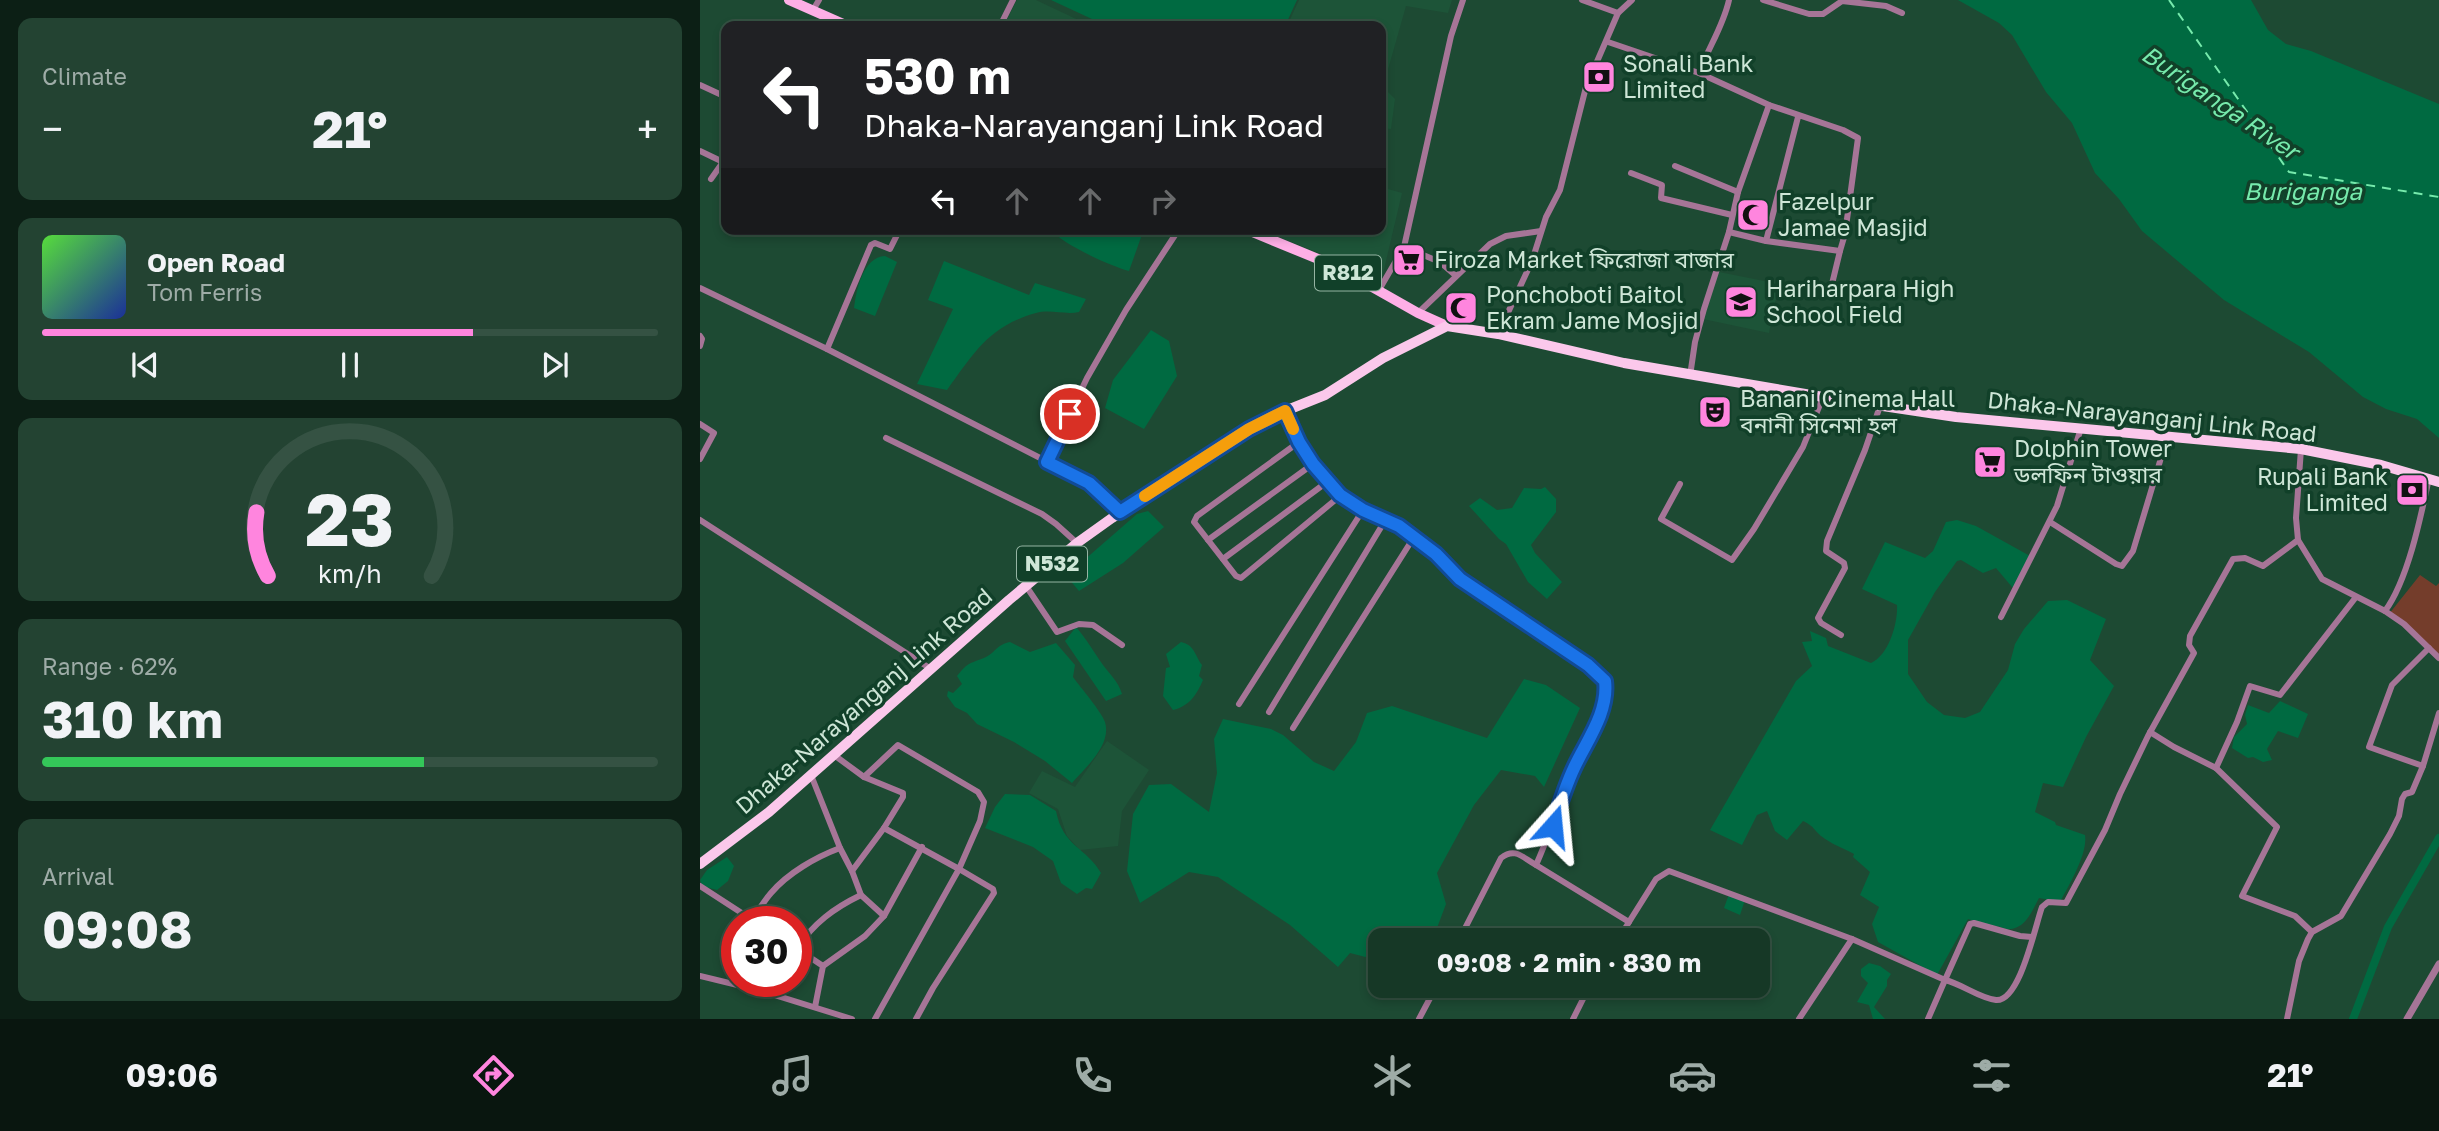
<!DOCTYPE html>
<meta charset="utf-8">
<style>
:root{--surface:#163826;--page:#234332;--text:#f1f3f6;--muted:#9eaca7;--line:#355243;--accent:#ff85de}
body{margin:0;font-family:"Golos Text","Noto Sans Bengali",sans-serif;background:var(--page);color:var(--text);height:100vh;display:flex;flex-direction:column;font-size:26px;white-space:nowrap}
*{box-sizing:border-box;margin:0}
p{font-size:23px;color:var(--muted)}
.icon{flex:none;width:38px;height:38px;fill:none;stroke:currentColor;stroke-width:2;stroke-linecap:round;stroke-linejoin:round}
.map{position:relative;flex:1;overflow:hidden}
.details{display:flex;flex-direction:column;gap:18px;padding:18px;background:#0c1f15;width:700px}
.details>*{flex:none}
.hud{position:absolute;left:21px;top:21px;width:665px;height:214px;border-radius:14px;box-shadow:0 4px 10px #0003,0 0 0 2px var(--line);background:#202124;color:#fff;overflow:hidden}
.speed{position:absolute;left:21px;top:906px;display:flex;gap:14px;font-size:35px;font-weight:700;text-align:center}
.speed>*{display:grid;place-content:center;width:91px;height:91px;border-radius:50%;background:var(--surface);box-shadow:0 4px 10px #0003,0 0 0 2px var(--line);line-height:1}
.speed .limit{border:10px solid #d22;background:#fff;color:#111}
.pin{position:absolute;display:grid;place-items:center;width:60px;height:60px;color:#fff;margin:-30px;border:4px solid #fff;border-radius:50%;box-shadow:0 2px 7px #0007}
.me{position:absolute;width:77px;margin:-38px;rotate:18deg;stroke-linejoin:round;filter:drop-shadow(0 0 5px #0008)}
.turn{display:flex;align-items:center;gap:24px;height:147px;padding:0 28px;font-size:32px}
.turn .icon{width:91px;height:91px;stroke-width:2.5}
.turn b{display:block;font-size:49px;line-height:60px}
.lanes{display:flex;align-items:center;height:66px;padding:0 28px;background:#0003;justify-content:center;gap:35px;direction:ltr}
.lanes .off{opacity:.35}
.big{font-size:52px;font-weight:700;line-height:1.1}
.details .widget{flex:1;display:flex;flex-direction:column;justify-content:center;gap:10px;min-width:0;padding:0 24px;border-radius:14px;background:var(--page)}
.details .dial{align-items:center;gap:0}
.dial svg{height:182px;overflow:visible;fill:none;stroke:var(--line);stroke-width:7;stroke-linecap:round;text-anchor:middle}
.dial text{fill:var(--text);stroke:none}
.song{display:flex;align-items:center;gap:21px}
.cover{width:84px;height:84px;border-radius:10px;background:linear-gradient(135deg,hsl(110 70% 55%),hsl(230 70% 35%))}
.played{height:7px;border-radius:4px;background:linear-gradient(90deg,var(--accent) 70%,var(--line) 70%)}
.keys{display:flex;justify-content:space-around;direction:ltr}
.heat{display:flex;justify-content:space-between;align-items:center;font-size:38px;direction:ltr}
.charge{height:10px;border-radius:5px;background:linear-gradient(90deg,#34c759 62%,var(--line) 0)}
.trip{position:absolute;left:668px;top:928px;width:402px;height:70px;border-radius:14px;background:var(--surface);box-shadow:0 4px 10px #0003,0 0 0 2px var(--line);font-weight:700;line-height:70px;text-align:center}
.dock{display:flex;height:112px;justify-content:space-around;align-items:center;background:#09160f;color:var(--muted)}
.dock .icon{width:49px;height:49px}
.dock .on{color:var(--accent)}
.dock b{font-size:32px;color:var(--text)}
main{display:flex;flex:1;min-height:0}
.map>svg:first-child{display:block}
</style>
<main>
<section class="details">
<div class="widget"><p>Climate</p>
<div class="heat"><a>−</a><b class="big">21°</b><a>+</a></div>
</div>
<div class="widget">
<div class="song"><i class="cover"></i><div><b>Open Road</b><p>Tom Ferris</p></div></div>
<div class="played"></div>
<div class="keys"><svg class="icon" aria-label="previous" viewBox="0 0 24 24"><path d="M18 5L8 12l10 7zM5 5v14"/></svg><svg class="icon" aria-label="pause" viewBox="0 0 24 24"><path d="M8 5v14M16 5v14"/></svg><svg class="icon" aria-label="next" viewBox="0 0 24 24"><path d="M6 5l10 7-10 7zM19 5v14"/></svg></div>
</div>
<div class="widget dial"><svg viewBox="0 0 100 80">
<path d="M14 69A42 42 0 1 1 86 69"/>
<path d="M14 69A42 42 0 0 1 9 41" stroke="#ff85de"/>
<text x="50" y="56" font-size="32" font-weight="700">23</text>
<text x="50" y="72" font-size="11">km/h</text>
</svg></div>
<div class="widget"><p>Range · 62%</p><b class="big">310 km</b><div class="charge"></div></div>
<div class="widget"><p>Arrival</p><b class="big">09:08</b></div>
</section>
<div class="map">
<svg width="1739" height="1019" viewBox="0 0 1739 1019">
<rect width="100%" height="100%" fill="#1d4a33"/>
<g fill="#1d5438">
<polygon points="317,0 336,0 391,26 304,26"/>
<polygon points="599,0 752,0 748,13 706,6 683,87 695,99 691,129 681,128 681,131 681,26 587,26"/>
<polygon points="681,187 702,193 682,278 559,229 681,229"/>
<polygon points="1014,271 1079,284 1069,333 1003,319"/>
<polygon points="407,741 449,770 422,811 418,846 380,850 367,836 358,809 329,793 342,771 375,787"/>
</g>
<polygon fill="#743d2b" points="1720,575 1736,586 1739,583 1739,659 1689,614"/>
<g fill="#006a41">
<polygon points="351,0 597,0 585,26 407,26"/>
<polygon points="1258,0 1551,0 1568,30 1586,44 1611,51 1739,104 1739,438 1717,419 1686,409 1663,397 1609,352 1524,300 1442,231 1419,199 1395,173 1372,123 1346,92 1312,35 1299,23"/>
<path d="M350 229H444L429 271C410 266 362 244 350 229Z"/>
<path d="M185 256 197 262 175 316 154 308C156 290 163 257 185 256Z"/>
<path d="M244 261 329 295 335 283 386 299 379 312C365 315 350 309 336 313 289 326 274 353 247 390L217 384 253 309 228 300Z"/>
<polygon points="451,330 469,341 477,376 444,429 405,408 413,380"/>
<polygon points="845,487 856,499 856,512 831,545 835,553 862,582 847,599 828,582 806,544 799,539 769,506 780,498 797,510 812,508 824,488 841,489"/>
<polygon points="448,511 464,527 423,563 379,591 363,572 383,561 437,514"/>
<path d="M1257 520 1276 526 1330 556 1315 587H1312L1296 568 1283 573 1261 560 1257 561 1235 592 1208 640V674L1227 702 1244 715 1265 718 1280 712 1308 670 1315 644 1324 629 1348 601 1367 600 1406 619 1390 660 1414 686 1386 737 1363 787 1343 783 1335 812 1355 822 1356 825 1385 835C1388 854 1369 885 1360 902L1339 898C1332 911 1325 930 1307 929 1304 929 1300 926 1296 926 1286 925 1278 922 1268 919L1237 975 1178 942 1172 924 1179 907 1160 895 1170 872 1153 857 1154 854C1143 848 1131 844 1121 836 1113 829 1115 827 1103 821L1087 840 1075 831 1067 811 1057 815 1042 845 1010 830 1096 681 1112 666 1102 642 1112 641 1110 631 1126 638 1128 646 1171 663C1189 655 1198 623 1197 605L1162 589 1185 542 1225 558 1233 551 1246 522Z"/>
<path d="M376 627C387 640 394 652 403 665 411 676 418 681 422 694L406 701 365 641Z"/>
<path d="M310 642 330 652 356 643 375 665 373 677C381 688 401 711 405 722 412 745 385 768 372 783L345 761 314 742 277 724 267 713 255 707 247 696 248 691 253 693 262 684 257 676C269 661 270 664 286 657 296 652 296 645 310 642Z"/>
<path d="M481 642C495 645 495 656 502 665L499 676 503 680C497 694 490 706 473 710L463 696 466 668 470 667 466 654Z"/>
<polygon points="824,679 846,685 880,708 844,787 835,776 801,770 774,805 737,873 746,904 734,936 717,932 713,940 681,940 681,961 650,953 638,967 590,925 518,877 489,872 440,903 427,871 433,814 449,785 471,784 509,812 517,773 514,739 523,719 571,729 583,735 614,762 634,771 656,742 667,713 692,706 787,738"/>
<polygon points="1580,701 1608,714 1598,738 1578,731 1567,749 1572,760 1563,762 1553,757 1548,758 1532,748 1534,737 1547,724 1545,715 1548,705 1569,713"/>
<path d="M305 794 330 795 356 811C363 847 386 847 401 873L392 889 386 888 377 894 361 883 353 861 333 847 285 828 295 807Z"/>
<polygon points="27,857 34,866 28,881 17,890 2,886 0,880 7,870"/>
<polygon points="1029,894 1045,900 1040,915 1024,908"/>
<polygon points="1169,963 1180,966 1191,974 1187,980 1187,986 1174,1007 1185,1019 1173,1019 1169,1005 1157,1002 1168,983 1161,976 1161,969"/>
</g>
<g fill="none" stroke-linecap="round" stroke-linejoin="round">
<polyline stroke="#006a41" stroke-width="8" points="1653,1019 1688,927 1739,838"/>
<polyline stroke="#76eaac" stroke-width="2" stroke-dasharray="9 7" stroke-linecap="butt" points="1469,0 1589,172 1739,197"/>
<g stroke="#a67597" stroke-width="6">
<polyline points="882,0 918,13"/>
<polyline points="1063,0 1109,14 1123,14 1142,1 1186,6 1202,13"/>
<polyline points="113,10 119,0"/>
<polyline points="300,26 313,0"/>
<polyline points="908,42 999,73 1069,105 1038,192 1029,232 1004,309 995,342 990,376"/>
<path d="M999 73C1008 48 1023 27 1029 0"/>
<polyline points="0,85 26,97"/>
<polyline points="1069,105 1143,130 1158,138 1145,234 1140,251 1066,241 1098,117"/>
<polyline points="0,151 23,162 11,179"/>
<polyline points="975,166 1038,192"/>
<polyline points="931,173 962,185 961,198 1032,215"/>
<polyline points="1029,232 1066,241"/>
<polyline points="704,247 740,262 755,275"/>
<polyline points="1132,284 1140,251"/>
<polyline points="0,288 127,349 389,483 420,512"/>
<polyline points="679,290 704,247 751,36 763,0"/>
<polyline points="718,313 790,244 806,236 841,231"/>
<polyline points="798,334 832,261 846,217 860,190 886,87 918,13 932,0"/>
<polyline points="0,336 2,339 0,346"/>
<polyline points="127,349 171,245 175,243 190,249 200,229"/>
<path d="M585 411 599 442 613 464 640 496 663 510 699 526 736 554 760 579 888 665 905 681C910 714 884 744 872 773 859 803 850 834 836 865L929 922 918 940"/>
<polyline points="0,424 14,433 0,459"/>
<polyline points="186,438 342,514 356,524 377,543"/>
<polyline points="599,442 497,516 494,522 536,576 541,578 640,496"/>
<polyline points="347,462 387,378 426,310 479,229"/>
<path d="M1729 478C1721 516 1708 580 1685 611L1704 624 1739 658"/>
<polyline points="980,484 961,519 1032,560 1054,529 1103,447 1123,397"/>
<polyline points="0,520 231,669"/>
<polyline points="1350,522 1416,564 1422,566 1433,551 1467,438"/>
<polyline points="508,540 613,464"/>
<polyline points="1598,540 1622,579 1685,611"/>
<polyline points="523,559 627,482"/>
<polyline points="326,586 357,632 379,624 393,625 422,645"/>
<polyline points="1301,617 1357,506 1381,428"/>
<polyline points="1141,635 1121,623 1118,618 1145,568 1144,563 1126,551 1127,541 1165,450 1180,406"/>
<polyline points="539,704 663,510"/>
<polyline points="569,712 686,519"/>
<polyline points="593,728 714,537"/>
<polyline points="1450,732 1474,747 1516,768 1537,722 1550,686 1580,695 1656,597"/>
<polyline points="134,755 164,777 203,793 203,797 184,828 259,869 175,1019"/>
<polyline points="1723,766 1669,747 1692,685 1729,648"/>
<polyline points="1516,768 1577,827 1542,896 1595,916 1612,932"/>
<polyline points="111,775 140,848 152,871 184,828"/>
<polyline points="164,777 198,745 278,792 284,802 280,821 259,869 293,889 294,893 233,988 216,1019"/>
<polyline points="152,871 161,895 184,916"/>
<polyline points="0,886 54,921"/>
<path d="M52 920C58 911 64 901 71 893 88 873 116 857 140 848"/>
<polyline points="929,922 956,879 969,871 1152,939 1245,980 1270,924 1274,923 1320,936 1332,937"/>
<path d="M759 940 801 858C815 847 822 857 836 865"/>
<polyline points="96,948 123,966 115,1007"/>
<path d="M97 948C114 923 134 908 161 895"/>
<polyline points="123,966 165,936 184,916 222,847"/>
<polyline points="0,976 62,991 152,1019"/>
<polyline points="719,1019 737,985"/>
<polyline points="873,1019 890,985"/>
<polyline points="1099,1019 1152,939"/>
<path d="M1228 1019 1245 980C1262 984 1279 998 1296 1000 1320 1002 1335 926 1342 907L1348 902 1366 903 1405 830 1420 794 1448 736 1494 653 1489 645 1490 636 1533 559 1545 558 1563 566 1598 540 1596 518 1601 449"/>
<polyline points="1587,1019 1599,961 1608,939 1612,932 1641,916 1690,834 1699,816 1702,799 1705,794 1712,792 1723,766 1739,713"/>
</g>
<polyline stroke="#a67597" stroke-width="7" points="1707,1019 1739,964"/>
<g stroke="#feafe6" stroke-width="10">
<polyline points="89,0 148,26"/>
<polyline points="545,229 635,266 718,313 747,326"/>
</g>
<polyline stroke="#fbc8eb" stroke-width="10" points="0,864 69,812 309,600 377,543 412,518 549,429 585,411 625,395 683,358 747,326 798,334 924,363 1123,397 1256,417 1601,449 1681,465 1739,482"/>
</g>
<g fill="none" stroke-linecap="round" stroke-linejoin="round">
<defs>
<path id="route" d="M370 414 347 462 389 483 420 512 549 429 585 411 599 442 613 464 640 495 663 510 699 526 736 554 760 579 888 665 905 681C909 712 886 742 874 768 865 787 859 807 853 826"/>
</defs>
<use href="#route" stroke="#114b97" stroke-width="18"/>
<use href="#route" stroke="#1a73e8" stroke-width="12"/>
<polyline stroke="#f59e0b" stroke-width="12" points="445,496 549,429 585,411 593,429"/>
</g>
<defs>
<symbol id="bank-square" viewBox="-11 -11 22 22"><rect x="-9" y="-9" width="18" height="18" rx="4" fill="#ff85de" stroke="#114029"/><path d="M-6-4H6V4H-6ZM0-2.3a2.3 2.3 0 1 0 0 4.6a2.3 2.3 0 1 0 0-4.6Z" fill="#111"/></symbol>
<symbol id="mosque-square" viewBox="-11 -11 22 22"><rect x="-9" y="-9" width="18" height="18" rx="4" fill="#ff85de" stroke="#114029"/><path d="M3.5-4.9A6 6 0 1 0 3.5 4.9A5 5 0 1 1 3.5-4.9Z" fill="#111"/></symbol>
<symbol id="supermarket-square" viewBox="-11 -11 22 22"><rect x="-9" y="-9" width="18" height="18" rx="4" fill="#ff85de" stroke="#114029"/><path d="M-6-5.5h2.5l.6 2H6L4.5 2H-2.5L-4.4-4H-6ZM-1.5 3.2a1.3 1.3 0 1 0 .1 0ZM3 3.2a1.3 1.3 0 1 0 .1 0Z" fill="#111"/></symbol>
<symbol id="school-square" viewBox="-11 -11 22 22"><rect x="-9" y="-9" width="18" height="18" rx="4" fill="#ff85de" stroke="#114029"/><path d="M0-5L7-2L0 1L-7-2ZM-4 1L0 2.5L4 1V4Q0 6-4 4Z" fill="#111"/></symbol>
<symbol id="theatre-square" viewBox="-11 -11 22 22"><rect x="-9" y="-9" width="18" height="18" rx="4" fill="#ff85de" stroke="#114029"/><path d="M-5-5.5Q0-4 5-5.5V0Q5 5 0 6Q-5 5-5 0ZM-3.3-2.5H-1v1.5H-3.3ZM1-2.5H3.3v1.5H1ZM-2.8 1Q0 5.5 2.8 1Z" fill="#111"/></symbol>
</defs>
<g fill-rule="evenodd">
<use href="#bank-square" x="880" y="58" width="38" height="38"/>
<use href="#mosque-square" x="1034" y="196" width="38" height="38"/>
<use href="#supermarket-square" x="690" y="241" width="38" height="38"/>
<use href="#school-square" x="1022" y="283" width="38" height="38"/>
<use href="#mosque-square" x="742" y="289" width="38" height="38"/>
<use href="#theatre-square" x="996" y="393" width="38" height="38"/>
<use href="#supermarket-square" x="1271" y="443" width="38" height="38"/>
<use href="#bank-square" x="1693" y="471" width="38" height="38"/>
</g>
<g text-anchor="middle" stroke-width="7" stroke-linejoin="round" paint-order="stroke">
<g fill="#114029" stroke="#95b4a3" stroke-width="2">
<rect x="615" y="255.5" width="66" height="35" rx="5"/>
<rect x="317" y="546.5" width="70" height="35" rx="5"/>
</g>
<g font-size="21" font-weight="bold" fill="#cee6d7">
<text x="648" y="280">R812</text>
<text x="352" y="571">N532</text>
</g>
<g font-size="23" fill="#cee6d7" stroke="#114029" text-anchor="start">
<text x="923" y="72">Sonali Bank<tspan x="923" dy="26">Limited</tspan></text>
<text x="1078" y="210">Fazelpur<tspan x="1078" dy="26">Jamae Masjid</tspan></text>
<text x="734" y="268">Firoza Market ফিরোজা বাজার</text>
<text x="1066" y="297">Hariharpara High<tspan x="1066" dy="26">School Field</tspan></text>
<text x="786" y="303">Ponchoboti Baitol<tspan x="786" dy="26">Ekram Jame Mosjid</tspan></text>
<text x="1040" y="407">Banani Cinema Hall<tspan x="1040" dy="26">বনানী সিনেমা হল</tspan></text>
<text x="1314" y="457">Dolphin Tower<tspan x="1314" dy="26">ডলফিন টাওয়ার</tspan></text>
<text x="1688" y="485" text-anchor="end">Rupali Bank<tspan x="1688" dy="26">Limited</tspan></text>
</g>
<g font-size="23" fill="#cee6d7" stroke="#114029">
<text transform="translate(1452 417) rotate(6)" y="8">Dhaka-Narayanganj Link Road</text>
<text transform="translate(164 701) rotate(-41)" y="8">Dhaka-Narayanganj Link Road</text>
</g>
<g font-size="24" font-style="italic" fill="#76eaac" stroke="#114029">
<text transform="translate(1520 103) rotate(34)" y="8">Buriganga River</text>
<text x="1603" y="200">Buriganga</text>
</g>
</g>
</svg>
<div class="speed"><div class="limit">30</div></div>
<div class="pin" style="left:370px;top:414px;background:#d93025"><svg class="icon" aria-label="arrive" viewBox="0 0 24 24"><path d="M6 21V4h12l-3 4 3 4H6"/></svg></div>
<svg class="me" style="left:853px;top:826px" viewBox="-20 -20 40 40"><path d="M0-17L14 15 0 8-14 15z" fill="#1a73e8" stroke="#fff" stroke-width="4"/></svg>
<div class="trip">09:08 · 2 min · 830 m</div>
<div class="hud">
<div class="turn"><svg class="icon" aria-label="left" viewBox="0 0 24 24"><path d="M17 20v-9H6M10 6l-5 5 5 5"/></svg><div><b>530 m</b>Dhaka-Narayanganj Link Road</div></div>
<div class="lanes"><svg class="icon" aria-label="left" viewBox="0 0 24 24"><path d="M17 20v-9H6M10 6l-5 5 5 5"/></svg><svg class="icon off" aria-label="ahead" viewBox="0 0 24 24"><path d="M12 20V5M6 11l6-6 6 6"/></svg><svg class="icon off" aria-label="ahead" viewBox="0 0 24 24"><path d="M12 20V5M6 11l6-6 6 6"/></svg><svg class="icon off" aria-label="right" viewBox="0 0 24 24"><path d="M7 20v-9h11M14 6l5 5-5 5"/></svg></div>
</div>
</div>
</main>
<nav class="dock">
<b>09:06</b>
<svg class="icon on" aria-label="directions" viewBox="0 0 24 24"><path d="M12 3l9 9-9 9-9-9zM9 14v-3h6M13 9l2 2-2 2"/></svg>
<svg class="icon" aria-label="music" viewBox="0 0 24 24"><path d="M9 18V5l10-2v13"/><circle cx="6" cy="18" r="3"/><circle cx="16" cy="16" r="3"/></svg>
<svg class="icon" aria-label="phone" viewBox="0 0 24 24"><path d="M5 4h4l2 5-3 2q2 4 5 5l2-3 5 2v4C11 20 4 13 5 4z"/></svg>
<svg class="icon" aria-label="climate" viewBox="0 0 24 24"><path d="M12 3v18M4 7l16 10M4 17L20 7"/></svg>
<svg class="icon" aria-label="car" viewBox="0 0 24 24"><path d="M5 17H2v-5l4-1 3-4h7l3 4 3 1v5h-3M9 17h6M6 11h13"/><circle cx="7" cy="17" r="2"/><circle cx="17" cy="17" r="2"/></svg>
<svg class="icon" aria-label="filters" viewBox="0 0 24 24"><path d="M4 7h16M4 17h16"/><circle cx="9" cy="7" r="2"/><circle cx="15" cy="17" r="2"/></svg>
<b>21°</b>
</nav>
